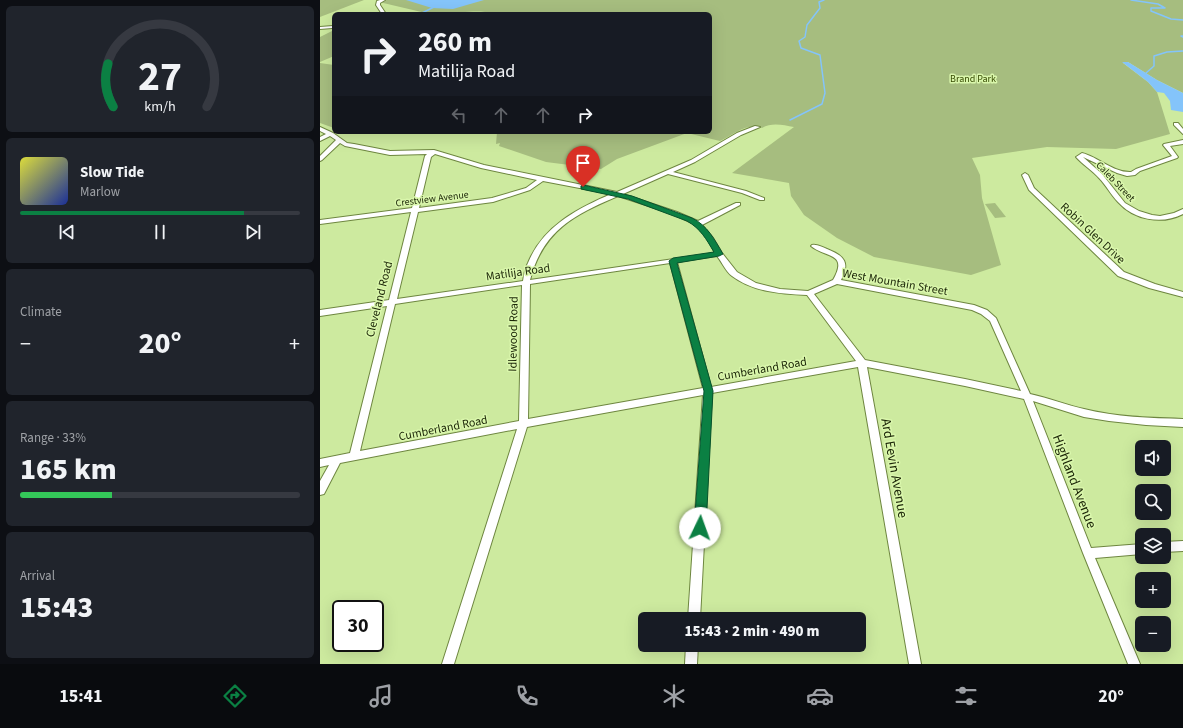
<!DOCTYPE html>
<meta charset="utf-8">
<style>
:root{--surface:#171b24;--page:#20242c;--text:#f1f3f6;--muted:#9ea1a6;--line:#363941;--accent:#0b8043}
body{margin:0;font-family:"Source Sans 3",sans-serif;background:var(--page);color:var(--text);height:100vh;display:flex;flex-direction:column;font-size:15px;white-space:nowrap}
*{box-sizing:border-box;margin:0}
p{font-size:13px;color:var(--muted)}
.icon{flex:none;width:22px;height:22px;fill:none;stroke:currentColor;stroke-width:2;stroke-linecap:round;stroke-linejoin:round}
.map{position:relative;flex:1;overflow:hidden}
.details{display:flex;flex-direction:column;gap:6px;padding:6px;background:#0d0f14;width:320px}
.details>*{flex:none}
.hud{position:absolute;left:12px;top:12px;width:380px;height:122px;border-radius:6px;box-shadow:0 4px 16px #0002;background:#171b24;color:var(--text);overflow:hidden}
.tools{position:absolute;left:815px;top:440px;display:grid;gap:8px}
.tools a{display:grid;place-items:center;width:36px;height:36px;border-radius:6px;background:var(--surface);box-shadow:0 4px 16px #0002;font-size:20px}
.speed{position:absolute;left:12px;top:600px;display:flex;gap:8px;font-size:20px;font-weight:700;text-align:center}
.speed>*{display:grid;place-content:center;width:52px;height:52px;border-radius:50%;background:var(--surface);box-shadow:0 4px 16px #0002;line-height:1}
.speed .limit{border:2px solid #111;border-radius:6px;background:#fff;color:#111}
.pin{position:absolute;display:grid;place-items:center;width:34px;height:34px;color:#fff;margin:-41px -17px;border-radius:50% 50% 50% 0;rotate:-45deg;box-shadow:0 0 4px #0007}
.pin .icon{rotate:45deg}
.me{position:absolute;width:44px;margin:-22px;rotate:3deg;stroke-linejoin:round;filter:drop-shadow(0 0 3px #0008)}
.turn{display:flex;align-items:center;gap:14px;height:84px;padding:0 20px;font-size:18px}
.turn .icon{width:52px;height:52px;stroke-width:2.5}
.turn b{display:block;font-size:28px;line-height:34px}
.lanes{display:flex;align-items:center;height:38px;padding:0 20px;background:#0003;justify-content:center;gap:20px;direction:ltr}
.lanes .off{opacity:.35}
.big{font-size:30px;font-weight:800;line-height:1.1}
.details .card{flex:1;display:flex;flex-direction:column;justify-content:center;gap:6px;min-width:0;padding:0 14px;border-radius:6px;background:var(--page)}
.details .dial{align-items:center;gap:0}
.dial svg{height:104px;overflow:visible;fill:none;stroke:var(--line);stroke-width:7;stroke-linecap:round;text-anchor:middle}
.dial text{fill:var(--text);stroke:none}
.song{display:flex;align-items:center;gap:12px}
.cover{width:48px;height:48px;border-radius:6px;background:linear-gradient(135deg,hsl(60 70% 55%),hsl(230 70% 35%))}
.played{height:4px;border-radius:2px;background:linear-gradient(90deg,var(--accent) 80%,var(--line) 80%)}
.keys{display:flex;justify-content:space-around;direction:ltr}
.heat{display:flex;justify-content:space-between;align-items:center;font-size:22px;direction:ltr}
.charge{height:6px;border-radius:3px;background:linear-gradient(90deg,#34c759 33%,var(--line) 0)}
.trip{position:absolute;left:318px;top:612px;width:228px;height:40px;border-radius:6px;background:var(--surface);box-shadow:0 4px 16px #0002;font-weight:800;line-height:40px;text-align:center}
.tab-bar{display:flex;height:64px;justify-content:space-around;align-items:center;background:#090b0e;color:var(--muted)}
.tab-bar .icon{width:28px;height:28px}
.tab-bar .selected{color:var(--accent)}
.tab-bar b{font-size:18px;color:var(--text)}
main{display:flex;flex:1;min-height:0}
.map>svg:first-child{display:block}
</style>
<main>
<section class="details">
<div class="card dial"><svg viewBox="0 0 100 80">
<path d="M14 69A42 42 0 1 1 86 69"/>
<path d="M14 69A42 42 0 0 1 10 36" stroke="#0b8043"/>
<text x="50" y="56" font-size="32" font-weight="700">27</text>
<text x="50" y="72" font-size="11">km/h</text>
</svg></div>
<div class="card">
<div class="song"><i class="cover"></i><div><b>Slow Tide</b><p>Marlow</p></div></div>
<div class="played"></div>
<div class="keys"><svg class="icon" aria-label="previous" viewBox="0 0 24 24"><path d="M18 5L8 12l10 7zM5 5v14"/></svg><svg class="icon" aria-label="pause" viewBox="0 0 24 24"><path d="M8 5v14M16 5v14"/></svg><svg class="icon" aria-label="next" viewBox="0 0 24 24"><path d="M6 5l10 7-10 7zM19 5v14"/></svg></div>
</div>
<div class="card"><p>Climate</p>
<div class="heat"><a>−</a><b class="big">20°</b><a>+</a></div>
</div>
<div class="card"><p>Range · 33%</p><b class="big">165 km</b><div class="charge"></div></div>
<div class="card"><p>Arrival</p><b class="big">15:43</b></div>
</section>
<div class="map">
<svg width="863" height="664" viewBox="0 0 863 664">
<rect width="100%" height="100%" fill="#cdea9f"/>
<g fill="#a6bd7f">
<polygon points="0,0 44,0 0,17"/>
<path d="M63 0H863V93L837 80 808 62 803 63 828 82 837 92 850 134 796 149 727 147 652 158 660 175 662 198 681 265 651 275 554 257 517 238 484 215 471 196 469 183 412 173 474 127C463 125 452 122 442 128 427 122 413 135 400 141L367 133 297 159 281 169 226 162 179 146 180 143 176 144 177 132H390V14H172C163 10 151 12 142 12L145 14H110L59 2Z"/>
<polygon points="14,30 14,56 0,62 0,37"/>
<polygon points="0,63 14,65 14,128 0,123"/>
<polygon points="675,203 686,217 675,218 665,204"/>
</g>
<g fill="#84c4fa">
<polygon points="86,0 164,0 133,9 112,8"/>
<polygon points="802,62 808,62 837,80 863,93 863,112 851,110 850,101 844,93 837,92 828,82"/>
</g>
<g fill="none" stroke-linecap="round" stroke-linejoin="round">
<g stroke="#84c4fa" stroke-width="1.5">
<polyline points="811,0 838,4 845,8 831,8 831,11 851,19 863,20"/>
<polyline points="100,14 114,7"/>
<polyline points="863,36 861,36 863,37"/>
<polyline points="826,73 834,66 834,56 847,52 863,51"/>
<polyline points="470,120 502,104 505,93 500,55 481,48 479,41 485,37 487,25 500,8 499,2 504,0"/>
</g>
<defs>
<g id="minor">
<polygon points="60,0 65,0 60,3 60,5 66,14 62,14 56,5 57,1"/>
<polygon points="13,26 12,28 0,29 0,27"/>
<polygon points="854,123 858,123 863,129 863,134 854,125"/>
<path d="M435 126 440 127 421 135 375 162 353 172 426 191 444 198V200H440L422 193 348 174 303 194 357 212 378 221 416 203H420V205L382 225 393 238 402 253 417 272 436 283 460 289 488 291 513 280C529 252 505 258 491 246L492 245C497 244 502 247 507 249 525 256 530 263 521 280L654 305 667 310 676 318 710 394C729 398 746 405 764 409 796 417 830 418 863 419V427L826 425 789 421 764 417 713 401 771 548 822 544V554L775 558 820 664H808L763 553 704 399 645 386 547 367 601 664H589L538 367 392 393 380 619H368L383 395 207 427 134 664H122L197 429 20 463 4 494 0 495V481L9 465 0 467V459L30 453 67 306 0 316V310L69 300 91 212 0 224V220L92 208 105 156 107 154 70 155 25 146 20 143 2 160 0 161V156L16 140 10 136 0 141V137L6 134 0 131V127L13 133 27 143 34 144 70 151 114 150 164 165 297 192 371 160 417 133ZM115 154 161 168 217 180 206 188 172 198 99 208 111 157ZM223 181 291 194C257 209 223 226 208 263 205 268 204 275 203 281L77 299 98 212 173 202 210 190ZM298 196 353 214 376 225 388 240 395 253 210 280C223 230 254 215 298 196ZM397 256C402 262 406 272 412 276 433 292 462 294 487 295L536 361 391 387 357 262ZM350 263 383 388 208 419 210 284ZM517 284 652 310 661 314 670 321 701 391 645 379 545 360 494 294ZM202 285 199 421 40 451 75 304Z"/>
<path d="M863 140V144L850 146 858 157 857 158 820 171 815 175 807 176 797 173 763 157 782 174 805 203 819 211 832 215 840 216 854 213 863 209V214C842 225 814 220 798 202 791 195 786 185 779 178 772 170 763 165 756 157L762 153C778 157 794 173 811 172L816 169 852 156 843 145 844 144Z"/>
<polygon points="705,173 708,175 714,188 804,272 835,284 863,292 863,297 829,288 798,276 709,190 702,175"/>
<polygon points="863,541 863,551 844,552 844,542"/>
<polygon points="366,645 378,645 377,664 365,664"/>
</g>
</defs>
<use href="#minor" stroke="#6e8640" stroke-width="2"/>
<use href="#minor" fill="#fff" fill-rule="evenodd"/>
</g>
<path fill="#0b8043" stroke="#07532c" d="M263 185 312 196 372 218C388 226 394 239 403 254L399 256 357 263 393 391 386 528 384 532 380 534 375 532 374 528 384 391 349 261 353 258 394 252C386 239 381 229 367 221L308 199 261 189V186Z"/>
<g text-anchor="middle" stroke-width="3" stroke-linejoin="round" paint-order="stroke">
<g font-size="10" fill="#354900" stroke="#daf7ac">
<text x="653" y="82">Brand Park</text>
</g>
<g font-size="10" fill="#1a2406" stroke="#daf7ac">
<text transform="translate(796 181) rotate(46)" y="4">Caleb Street</text>
<text transform="translate(112 198) rotate(-7)" y="4">Crestview Avenue</text>
</g>
<g font-size="12" fill="#1a2406" stroke="#daf7ac">
<text transform="translate(773 233) rotate(43)" y="4">Robin Glen Drive</text>
<text transform="translate(198 272) rotate(-8)" y="4">Matilija Road</text>
<text transform="translate(575 282) rotate(10)" y="4">West Mountain Street</text>
<text transform="translate(59 299) rotate(-76)" y="4">Cleveland Road</text>
<text transform="translate(193 334) rotate(-89)" y="4">Idlewood Road</text>
<text transform="translate(442 369) rotate(-10)" y="4">Cumberland Road</text>
<text transform="translate(123 428) rotate(-11)" y="4">Cumberland Road</text>
</g>
<g font-size="14" fill="#1a2406" stroke="#daf7ac">
<text transform="translate(575 468) rotate(80)" y="5">Ard Eevin Avenue</text>
<text transform="translate(755 481) rotate(69)" y="5">Highland Avenue</text>
</g>
</g>
</svg>
<div class="tools">
<a><svg class="icon" aria-label="sound" viewBox="0 0 24 24"><path d="M4 9h4l5-4v14l-5-4H4zM17 9q2 3 0 6"/></svg></a>
<a><svg class="icon" aria-label="search" viewBox="0 0 24 24"><circle cx="10" cy="10" r="6"/><path d="M15 15l6 6"/></svg></a>
<a><svg class="icon" aria-label="layers" viewBox="0 0 24 24"><path d="M12 4l9 5-9 5-9-5zM3 14l9 5 9-5"/></svg></a>
<a>+</a>
<a>−</a>
</div>
<div class="speed"><div class="limit">30</div></div>
<div class="pin" style="left:263px;top:187px;background:#d93025"><svg class="icon" aria-label="arrive" viewBox="0 0 24 24"><path d="M6 21V4h12l-3 4 3 4H6"/></svg></div>
<svg class="me" style="left:380px;top:528px" viewBox="-20 -20 40 40"><circle r="19" fill="#fff"/><path d="M0-13L10 11 0 6-10 11z" fill="#0b8043"/></svg>
<div class="trip">15:43 · 2 min · 490 m</div>
<div class="hud">
<div class="turn"><svg class="icon" aria-label="right" viewBox="0 0 24 24"><path d="M7 20v-9h11M14 6l5 5-5 5"/></svg><div><b>260 m</b>Matilija Road</div></div>
<div class="lanes"><svg class="icon off" aria-label="left" viewBox="0 0 24 24"><path d="M17 20v-9H6M10 6l-5 5 5 5"/></svg><svg class="icon off" aria-label="ahead" viewBox="0 0 24 24"><path d="M12 20V5M6 11l6-6 6 6"/></svg><svg class="icon off" aria-label="ahead" viewBox="0 0 24 24"><path d="M12 20V5M6 11l6-6 6 6"/></svg><svg class="icon" aria-label="right" viewBox="0 0 24 24"><path d="M7 20v-9h11M14 6l5 5-5 5"/></svg></div>
</div>
</div>
</main>
<nav class="tab-bar">
<b>15:41</b>
<svg class="icon selected" aria-label="directions" viewBox="0 0 24 24"><path d="M12 3l9 9-9 9-9-9zM9 14v-3h6M13 9l2 2-2 2"/></svg>
<svg class="icon" aria-label="music" viewBox="0 0 24 24"><path d="M9 18V5l10-2v13"/><circle cx="6" cy="18" r="3"/><circle cx="16" cy="16" r="3"/></svg>
<svg class="icon" aria-label="phone" viewBox="0 0 24 24"><path d="M5 4h4l2 5-3 2q2 4 5 5l2-3 5 2v4C11 20 4 13 5 4z"/></svg>
<svg class="icon" aria-label="climate" viewBox="0 0 24 24"><path d="M12 3v18M4 7l16 10M4 17L20 7"/></svg>
<svg class="icon" aria-label="car" viewBox="0 0 24 24"><path d="M5 17H2v-5l4-1 3-4h7l3 4 3 1v5h-3M9 17h6M6 11h13"/><circle cx="7" cy="17" r="2"/><circle cx="17" cy="17" r="2"/></svg>
<svg class="icon" aria-label="filters" viewBox="0 0 24 24"><path d="M4 7h16M4 17h16"/><circle cx="9" cy="7" r="2"/><circle cx="15" cy="17" r="2"/></svg>
<b>20°</b>
</nav>
